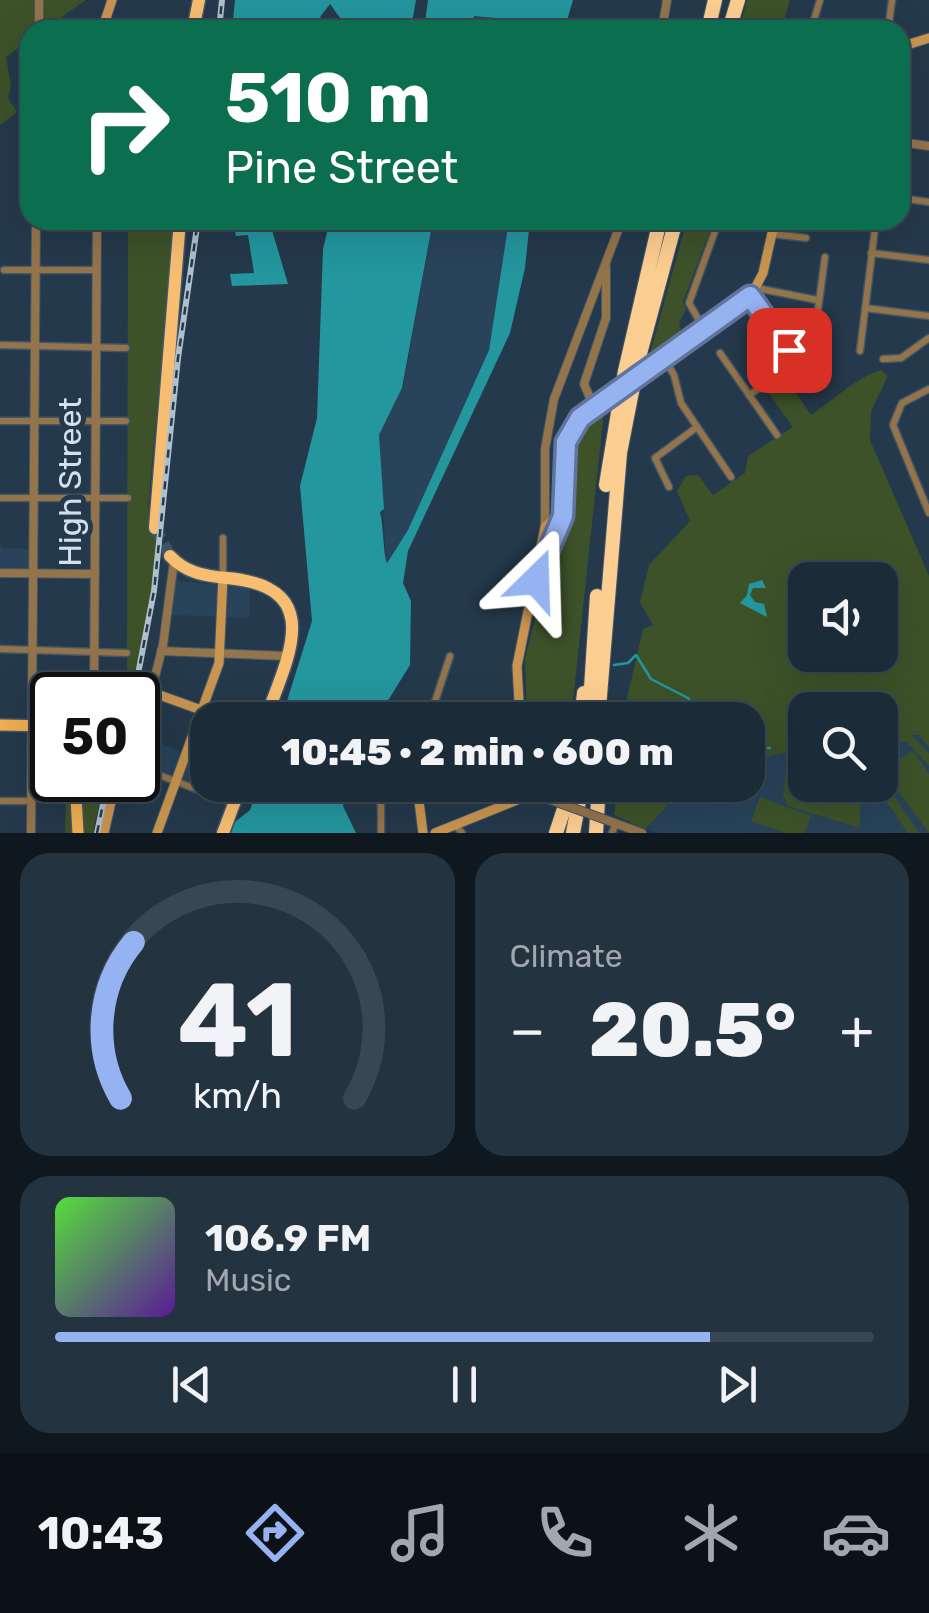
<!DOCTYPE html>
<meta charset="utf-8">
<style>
:root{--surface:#1b2b38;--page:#243340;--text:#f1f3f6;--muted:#a0a7ae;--line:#394753;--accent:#95b2f1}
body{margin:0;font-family:Rubik,sans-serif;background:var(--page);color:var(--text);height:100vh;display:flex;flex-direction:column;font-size:38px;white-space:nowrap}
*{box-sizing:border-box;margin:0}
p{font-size:32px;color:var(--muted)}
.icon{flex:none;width:55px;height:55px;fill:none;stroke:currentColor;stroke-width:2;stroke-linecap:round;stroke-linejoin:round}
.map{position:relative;height:833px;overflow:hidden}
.drawer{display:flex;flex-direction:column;gap:20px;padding:20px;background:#0f181f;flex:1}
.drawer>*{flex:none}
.banner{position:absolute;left:20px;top:20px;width:890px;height:210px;border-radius:30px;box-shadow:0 10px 40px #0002,0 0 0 2px var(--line);background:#0b6e4f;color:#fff;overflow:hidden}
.buttons{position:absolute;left:788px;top:562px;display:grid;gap:20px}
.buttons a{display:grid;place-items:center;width:110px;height:110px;border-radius:20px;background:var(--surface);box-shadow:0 10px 40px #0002,0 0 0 2px var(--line);font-size:50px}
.speed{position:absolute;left:30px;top:672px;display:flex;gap:20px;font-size:50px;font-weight:700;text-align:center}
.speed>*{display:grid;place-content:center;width:130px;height:130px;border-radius:50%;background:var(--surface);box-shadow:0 10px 40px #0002,0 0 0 2px var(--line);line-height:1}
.speed .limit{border:5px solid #111;border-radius:15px;background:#fff;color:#111}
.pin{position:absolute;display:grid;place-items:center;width:85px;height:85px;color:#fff;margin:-42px;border-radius:20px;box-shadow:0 5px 15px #0006}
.me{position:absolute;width:110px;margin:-55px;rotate:22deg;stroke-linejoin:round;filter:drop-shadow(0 0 8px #0008)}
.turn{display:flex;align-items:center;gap:35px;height:210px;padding:0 40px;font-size:45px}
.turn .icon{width:130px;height:130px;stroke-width:2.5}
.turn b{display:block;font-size:70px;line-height:85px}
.big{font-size:75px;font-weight:800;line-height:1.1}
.drawer .card{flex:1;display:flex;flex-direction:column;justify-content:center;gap:15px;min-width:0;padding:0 35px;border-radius:30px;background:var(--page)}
.drawer .dial{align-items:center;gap:0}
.dial svg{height:260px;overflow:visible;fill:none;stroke:var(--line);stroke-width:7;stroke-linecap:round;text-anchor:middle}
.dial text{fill:var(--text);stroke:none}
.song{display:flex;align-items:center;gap:30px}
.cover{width:120px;height:120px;border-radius:15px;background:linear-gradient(135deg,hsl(110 70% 55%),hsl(270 70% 35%))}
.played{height:10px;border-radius:5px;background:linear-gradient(90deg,var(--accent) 80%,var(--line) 80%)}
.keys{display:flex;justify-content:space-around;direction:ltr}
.heat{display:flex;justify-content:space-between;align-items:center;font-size:55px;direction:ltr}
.drawer .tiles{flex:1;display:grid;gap:20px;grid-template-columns:1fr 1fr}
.card:last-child{grid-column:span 2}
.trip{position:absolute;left:190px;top:702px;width:575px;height:100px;border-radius:30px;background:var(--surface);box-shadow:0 10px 40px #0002,0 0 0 2px var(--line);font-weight:800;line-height:100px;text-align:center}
.menu{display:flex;height:160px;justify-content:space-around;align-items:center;background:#0b1116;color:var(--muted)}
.menu .icon{width:70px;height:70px}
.menu .selected{color:var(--accent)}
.menu b{font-size:45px;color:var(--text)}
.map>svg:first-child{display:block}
</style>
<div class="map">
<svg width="929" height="833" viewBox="0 0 929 833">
<rect width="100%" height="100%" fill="#24394b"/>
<g fill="#28435a">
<polygon points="474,15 551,24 555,23 554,30 471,30"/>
<polygon points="428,220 509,220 489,349 408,530 386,563 379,435 403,388 431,232 426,231"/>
<polygon points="0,544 2,548 28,549 28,569 0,569"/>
<polygon points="175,581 250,588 249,618 171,615"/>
<polygon points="880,726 929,739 929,833 657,833 645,829 687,785 748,785 748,748 758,759 805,748 805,785 880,785"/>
<polygon points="157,742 182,752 180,759 207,769 205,788 138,761 138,743 154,749"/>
</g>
<g fill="#3d5229" fill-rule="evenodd">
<polygon points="0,0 86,0 43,30 30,30 30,39 6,57 11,86 8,98 17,112 0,125"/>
<polygon points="747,0 790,0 781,30 739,30"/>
<polygon points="128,220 174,220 148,508 157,546 148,623 132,695 117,695 127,674"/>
<polygon points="687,220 714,220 683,302 686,310 679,322 682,337 648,361"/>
<path d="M779 368 811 415C835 399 854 379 881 370L888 376 871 411 870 440 929 576V747L918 735H911L929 753V766L907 742H896L880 752V710H805V748L758 759 748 748V720H622L643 629 653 625 640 602 649 565 690 521 677 491 686 476 698 475 713 495 745 473 748 456 793 427 758 379 763 370ZM805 580H880V655H805Z"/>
<polygon points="604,411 571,720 527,720 525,659 549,564 570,511 568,457 580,430"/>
<polygon points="39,733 52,733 52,780 70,780 74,833 65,833 66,798 39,799"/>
<polygon points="913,750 929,774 929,833 883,771"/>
<polygon points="805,755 805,785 860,785 860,828 788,806 783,795 787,757"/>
<polygon points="880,779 883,780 919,833 908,833 875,785 880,785"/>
<polygon points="80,780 104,780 93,833 82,833"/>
<polygon points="618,785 687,785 645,829 614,815"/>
<polygon points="760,797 811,816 805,833 785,833 751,821"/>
</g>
<g fill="#24969e">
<polygon points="235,0 416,0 412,23 405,22 404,30 340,30 343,22 330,4 320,17 329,30 232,30"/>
<polygon points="428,0 573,0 564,30 554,30 553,23 474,16 471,30 424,30"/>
<polygon points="233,220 269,220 288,284 232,286 230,274 254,273 248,235 236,236"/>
<path d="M330 220H428L426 230 431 231 402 388 379 435 384 509 380 512C384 529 383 553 387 563L408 530 489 350 509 220H530L525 268 510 333 408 551 403 583 411 601 410 665 376 720H281L312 621 300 486 317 418 323 249Z"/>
<polygon points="762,580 766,588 753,588 750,595 755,602 764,604 767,617 740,603 747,595 749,584"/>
<polygon points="259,785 348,785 343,806 356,833 231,833 235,822 250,810"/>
</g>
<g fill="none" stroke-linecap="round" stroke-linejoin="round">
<g stroke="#24969e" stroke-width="2.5">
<polyline points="614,665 628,663 636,655 651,679 688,698 705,720"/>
<polyline points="748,747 770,748"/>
</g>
<polyline stroke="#3e5263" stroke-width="12" stroke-dasharray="12 6" stroke-linecap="butt" points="155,528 170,556"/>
<defs>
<g id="minor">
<polyline points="811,30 820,0"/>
<polyline points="888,30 892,0"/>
<polyline points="900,198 929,202"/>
<polyline points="772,234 806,238"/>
<polyline points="871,253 929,260"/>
<polyline points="4,270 96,270"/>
<polyline points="756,288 817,300"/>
<polyline points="749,296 795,362"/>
<polyline points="865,308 929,316"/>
<polyline points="704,329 689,303 719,220"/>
<polyline points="0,345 126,348"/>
<polyline points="860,351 876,220"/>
<polyline points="720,353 777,435"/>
<polyline points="664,358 674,375 681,403 731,477"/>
<polyline points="883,359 901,358 929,338"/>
<polyline points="929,389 902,403 893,425 929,513"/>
<polyline points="749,395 812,354 825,257"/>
<polyline points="0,421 126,421"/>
<polyline points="669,487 655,458 697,427"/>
<polyline points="0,498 128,498"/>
<polyline points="223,576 223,538"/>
<polyline points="0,649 127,653"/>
<polyline points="395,720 413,708 430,716"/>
<polyline points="429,720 450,656"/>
<polyline points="138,767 233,803"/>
<polyline points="374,785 381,805 381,833"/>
<polyline points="0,801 32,801"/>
<polyline points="455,825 462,833"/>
<polyline points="612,833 616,823"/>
</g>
<g id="tertiary">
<polyline points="39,0 39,30"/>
<polyline points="662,30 667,0"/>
<polyline points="900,142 929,146"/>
<polyline points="594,407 584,384 606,318 606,267"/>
<polyline points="545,527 545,449 554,399 622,220"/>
<polyline points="0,573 95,574"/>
<polyline points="161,651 288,656"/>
<polyline points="151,692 163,645 174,561"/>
<polyline points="94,695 97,220"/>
<polyline points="527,790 551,800"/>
<polyline points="612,822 642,833"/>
<polyline points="31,833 36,220"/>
</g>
<g id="secondary">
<polyline points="102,30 112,0"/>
<polyline points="900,47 929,38"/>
<polyline points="655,364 753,292 763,273 775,220"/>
<path d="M544 554C552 540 561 525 564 509 572 457 551 439 602 402"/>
<polyline points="138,720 151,692 229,720"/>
<polyline points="520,720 517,666 545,527 564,511"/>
<polyline points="403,785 419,801 423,833"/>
<polyline points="540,785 551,800"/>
<polyline points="104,833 116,780"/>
<polyline points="157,833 219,663 223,577"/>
<polyline points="435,833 517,800 529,785"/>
</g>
<g id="primary">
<polyline points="0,725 52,726"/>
<polyline points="75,780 78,833"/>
</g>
<g id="trunk">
<polyline points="193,30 199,0"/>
<polyline points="155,528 180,220"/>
<path d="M170 556C186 573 205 576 227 578 327 587 288 657 265 720"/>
<polyline points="223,833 241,785"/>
</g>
<g id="motorway">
<polyline points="708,30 715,0"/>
<polyline points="729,30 738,0"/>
<polyline points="606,485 625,371 660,220"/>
<polyline points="590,704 597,596"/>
<polyline points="581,720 584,693"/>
<polyline points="598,720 620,453 638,361 676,220"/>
<polyline points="556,833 572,785"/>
<polyline points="573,833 582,785"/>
<polyline points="596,833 599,785"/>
</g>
</defs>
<use href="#minor" stroke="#445768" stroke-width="9"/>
<use href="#tertiary" stroke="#445768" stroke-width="10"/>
<use href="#secondary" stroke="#445768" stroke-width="11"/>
<use href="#primary" stroke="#445768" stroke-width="14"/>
<use href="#trunk" stroke="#445768" stroke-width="15"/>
<use href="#motorway" stroke="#445768" stroke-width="16"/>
<use href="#minor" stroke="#94744a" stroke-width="6"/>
<use href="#tertiary" stroke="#94744a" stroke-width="8"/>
<use href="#secondary" stroke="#c99550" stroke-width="9"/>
<use href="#primary" stroke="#f1ae52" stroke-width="11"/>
<use href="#trunk" stroke="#f7be72" stroke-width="12"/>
<use href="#motorway" stroke="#fdce91" stroke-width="14"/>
<defs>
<g id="rail">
<polyline points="219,30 222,0"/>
<polyline points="134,695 154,591 178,358 198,220"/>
<polyline points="97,833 108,780"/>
</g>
</defs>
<use href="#rail" stroke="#b0bfcc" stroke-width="6"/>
<use href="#rail" stroke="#24394b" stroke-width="2.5" stroke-dasharray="8" stroke-linecap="butt"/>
<defs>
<polyline id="tertiary-bridge" points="551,800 612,822"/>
<polyline id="secondary-bridge" points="602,402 655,364"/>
</defs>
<use href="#tertiary-bridge" stroke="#445768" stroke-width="10" stroke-linecap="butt"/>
<use href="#secondary-bridge" stroke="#445768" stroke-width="11" stroke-linecap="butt"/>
<use href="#tertiary-bridge" stroke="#94744a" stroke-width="8"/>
<use href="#secondary-bridge" stroke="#c99550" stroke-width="9"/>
</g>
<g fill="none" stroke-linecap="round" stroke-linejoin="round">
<defs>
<polyline id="route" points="536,580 563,516 566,442 580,418 750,296 789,350"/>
</defs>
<use href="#route" stroke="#61749d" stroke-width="25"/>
<use href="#route" stroke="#95b2f1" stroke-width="18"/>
</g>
<g text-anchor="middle" stroke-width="10" stroke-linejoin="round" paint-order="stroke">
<g font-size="32" fill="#d4e1ed" stroke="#24394b">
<text transform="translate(70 482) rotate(-90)" y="11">High Street</text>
</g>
</g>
</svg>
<div class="buttons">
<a><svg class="icon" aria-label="sound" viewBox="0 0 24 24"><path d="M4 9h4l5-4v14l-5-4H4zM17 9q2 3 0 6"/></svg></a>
<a><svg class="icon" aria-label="search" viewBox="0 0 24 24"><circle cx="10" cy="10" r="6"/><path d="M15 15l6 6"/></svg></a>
</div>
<div class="speed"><div class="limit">50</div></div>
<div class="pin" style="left:789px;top:350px;background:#d93025"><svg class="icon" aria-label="arrive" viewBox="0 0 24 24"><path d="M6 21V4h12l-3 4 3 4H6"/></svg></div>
<svg class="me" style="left:536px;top:580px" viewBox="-20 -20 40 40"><path d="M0-17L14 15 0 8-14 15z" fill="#95b2f1" stroke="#fff" stroke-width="4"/></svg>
<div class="trip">10:45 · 2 min · 600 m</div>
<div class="banner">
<div class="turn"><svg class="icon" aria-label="right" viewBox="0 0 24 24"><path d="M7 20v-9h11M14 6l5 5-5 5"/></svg><div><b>510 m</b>Pine Street</div></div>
</div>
</div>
<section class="drawer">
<div class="tiles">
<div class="card dial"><svg viewBox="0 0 100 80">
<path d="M14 69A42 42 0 1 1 86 69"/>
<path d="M14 69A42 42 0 0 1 18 21" stroke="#95b2f1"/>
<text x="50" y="56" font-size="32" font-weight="700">41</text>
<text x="50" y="72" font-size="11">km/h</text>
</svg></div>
<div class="card"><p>Climate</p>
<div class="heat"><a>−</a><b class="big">20.5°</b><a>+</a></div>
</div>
<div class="card">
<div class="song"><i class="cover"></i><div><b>106.9 FM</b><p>Music</p></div></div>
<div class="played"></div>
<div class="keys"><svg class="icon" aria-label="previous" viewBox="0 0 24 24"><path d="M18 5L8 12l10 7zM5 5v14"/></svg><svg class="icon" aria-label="pause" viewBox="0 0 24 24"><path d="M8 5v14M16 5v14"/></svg><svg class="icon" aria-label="next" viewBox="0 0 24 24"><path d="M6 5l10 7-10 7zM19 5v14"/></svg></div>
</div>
</div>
</section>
<nav class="menu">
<b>10:43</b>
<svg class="icon selected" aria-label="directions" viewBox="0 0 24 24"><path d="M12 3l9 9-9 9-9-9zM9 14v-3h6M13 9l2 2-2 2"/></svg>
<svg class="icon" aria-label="music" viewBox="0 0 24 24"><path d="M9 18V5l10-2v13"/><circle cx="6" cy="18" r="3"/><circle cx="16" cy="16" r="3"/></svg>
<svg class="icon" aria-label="phone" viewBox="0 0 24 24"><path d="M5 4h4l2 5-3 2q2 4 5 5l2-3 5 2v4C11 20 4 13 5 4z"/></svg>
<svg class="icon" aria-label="climate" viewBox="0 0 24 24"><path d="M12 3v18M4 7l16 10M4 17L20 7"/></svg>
<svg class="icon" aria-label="car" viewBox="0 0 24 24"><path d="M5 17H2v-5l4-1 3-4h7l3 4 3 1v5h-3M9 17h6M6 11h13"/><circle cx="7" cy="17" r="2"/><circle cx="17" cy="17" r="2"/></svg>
</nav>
